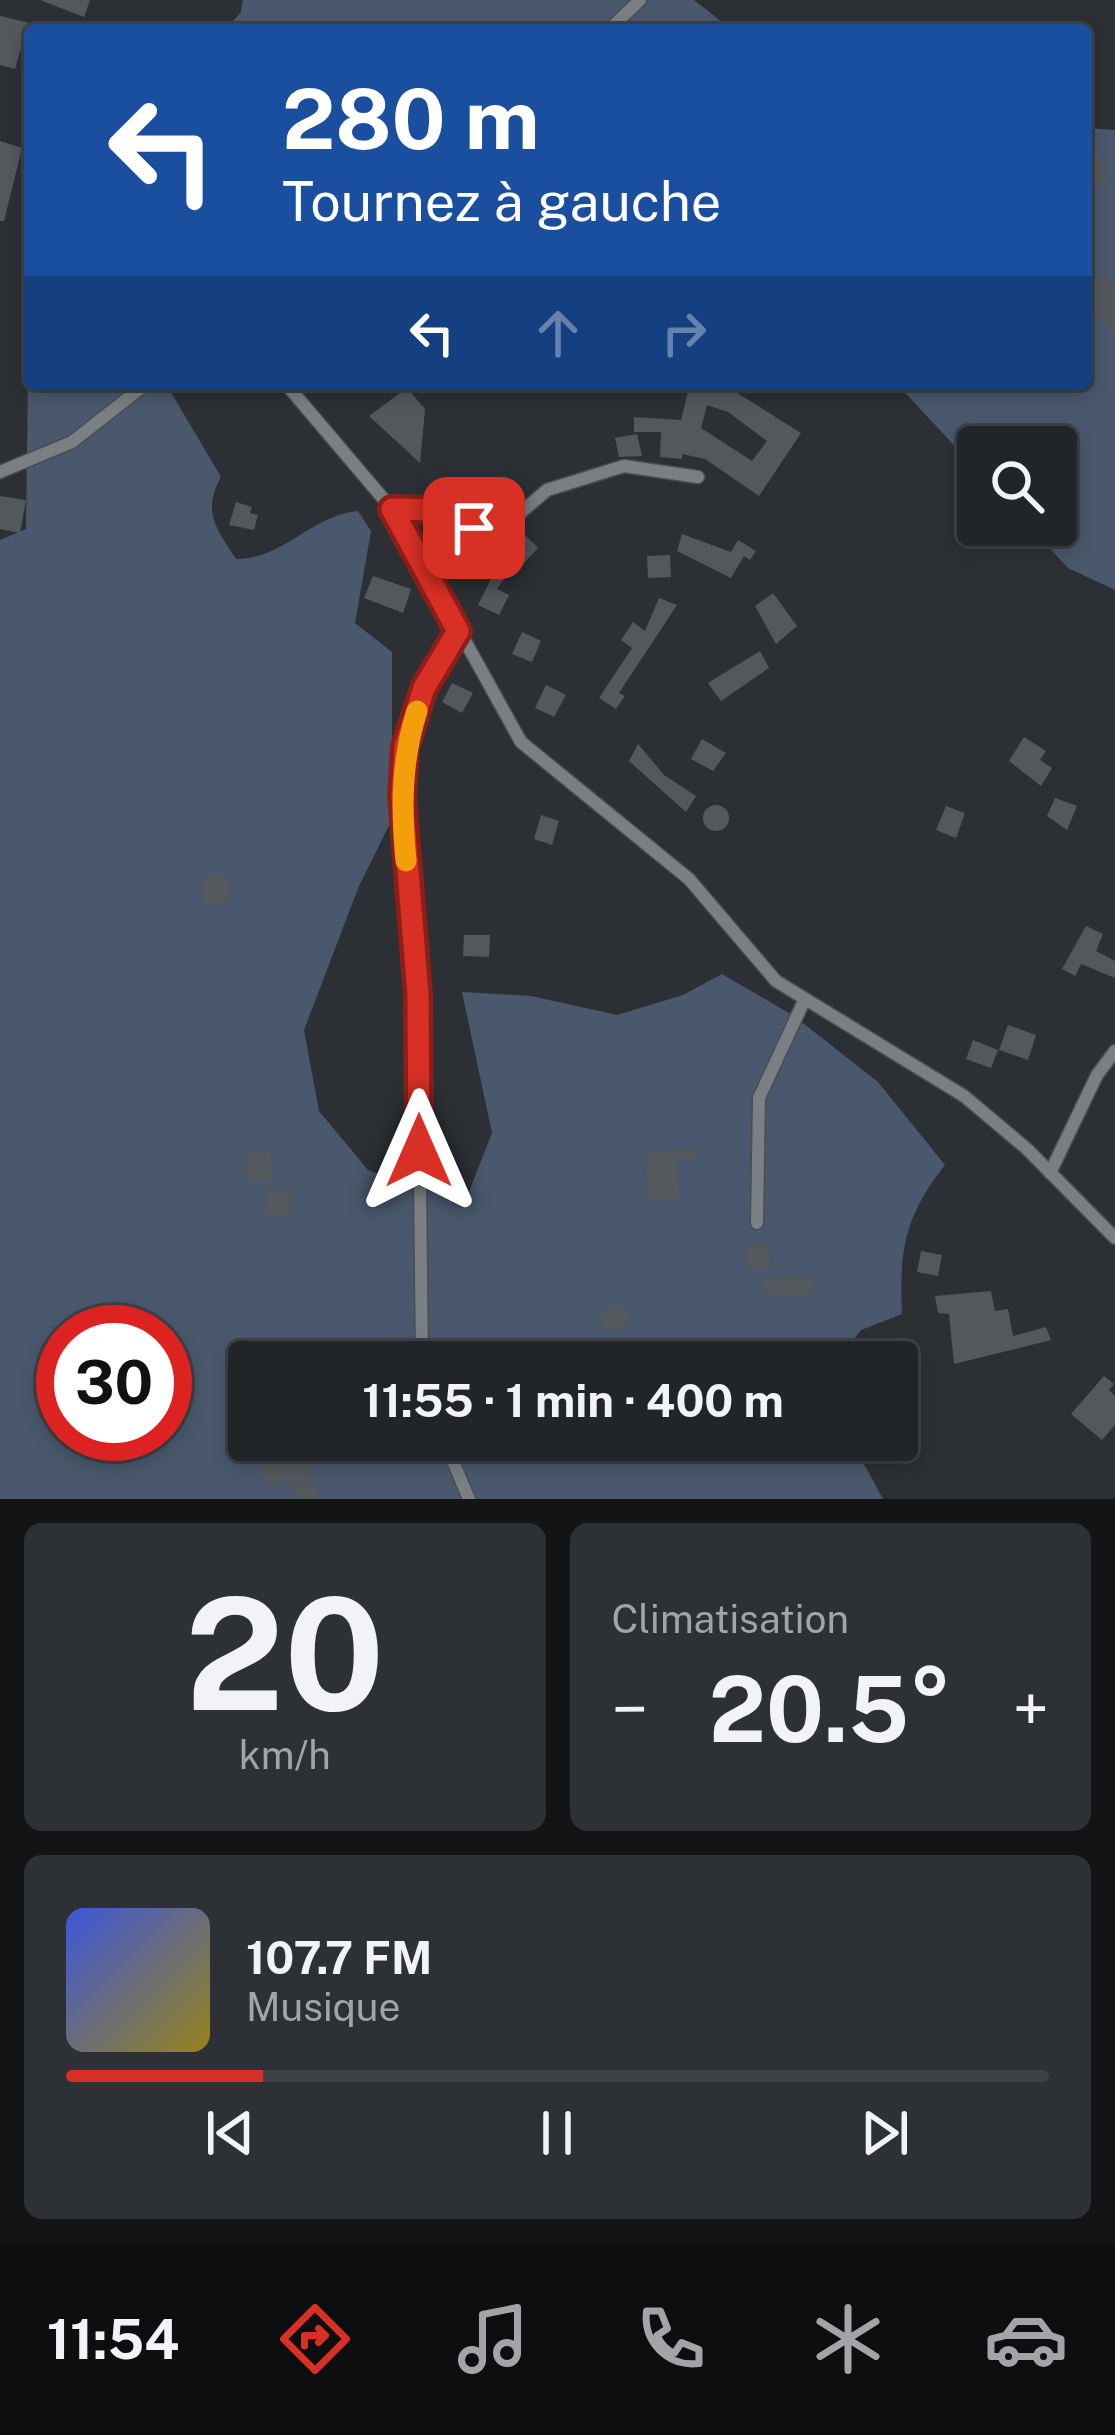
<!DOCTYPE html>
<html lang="fr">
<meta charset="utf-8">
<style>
:root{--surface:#212428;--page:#2d3034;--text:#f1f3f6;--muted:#a2a4a8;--line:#3e4145;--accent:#d93025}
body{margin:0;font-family:"Public Sans",sans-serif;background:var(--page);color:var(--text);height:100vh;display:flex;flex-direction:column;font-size:45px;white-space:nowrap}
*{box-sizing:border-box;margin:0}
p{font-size:39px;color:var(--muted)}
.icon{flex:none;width:66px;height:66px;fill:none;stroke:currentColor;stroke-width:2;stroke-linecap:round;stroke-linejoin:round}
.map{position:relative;height:1499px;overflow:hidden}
.details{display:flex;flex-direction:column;gap:24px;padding:24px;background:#121416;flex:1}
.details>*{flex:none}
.guide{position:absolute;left:24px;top:24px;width:1068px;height:366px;border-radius:12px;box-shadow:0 6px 18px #0003,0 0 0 3px var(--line);background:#1a4fa0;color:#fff;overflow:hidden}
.fabs{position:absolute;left:957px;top:426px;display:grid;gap:24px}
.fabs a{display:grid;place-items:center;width:120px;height:120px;border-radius:12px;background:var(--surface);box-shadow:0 6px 18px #0003,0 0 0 3px var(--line);font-size:60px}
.speed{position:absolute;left:36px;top:1305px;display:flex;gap:24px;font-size:60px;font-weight:700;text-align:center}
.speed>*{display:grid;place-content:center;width:156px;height:156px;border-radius:50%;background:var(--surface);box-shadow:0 6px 18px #0003,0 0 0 3px var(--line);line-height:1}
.speed .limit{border:18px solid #d22;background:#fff;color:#111}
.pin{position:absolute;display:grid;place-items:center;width:102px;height:102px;color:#fff;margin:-51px;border-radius:24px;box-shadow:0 6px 18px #0006}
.me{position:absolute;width:132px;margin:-66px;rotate:0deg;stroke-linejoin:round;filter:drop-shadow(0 0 9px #0008)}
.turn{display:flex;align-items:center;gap:42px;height:252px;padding:0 60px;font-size:54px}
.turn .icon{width:156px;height:156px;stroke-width:2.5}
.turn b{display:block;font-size:84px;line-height:102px}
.lanes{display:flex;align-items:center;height:114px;padding:0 60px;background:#0003;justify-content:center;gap:60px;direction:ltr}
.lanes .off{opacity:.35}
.big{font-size:90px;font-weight:700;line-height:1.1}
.details .widget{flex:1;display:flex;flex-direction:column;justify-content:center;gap:18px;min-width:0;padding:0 42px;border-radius:18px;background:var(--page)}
.details .dial{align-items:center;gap:0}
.dial b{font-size:156px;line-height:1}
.song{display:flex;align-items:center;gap:36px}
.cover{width:144px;height:144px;border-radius:18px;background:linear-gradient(135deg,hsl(230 70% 55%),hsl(50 70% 35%))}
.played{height:12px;border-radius:6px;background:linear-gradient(90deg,var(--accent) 20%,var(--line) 20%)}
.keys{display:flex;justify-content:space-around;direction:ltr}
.heat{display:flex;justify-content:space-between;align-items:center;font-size:66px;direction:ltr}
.details .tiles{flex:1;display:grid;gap:24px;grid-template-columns:1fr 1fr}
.widget:last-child{grid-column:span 2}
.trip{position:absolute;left:228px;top:1341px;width:690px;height:120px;border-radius:12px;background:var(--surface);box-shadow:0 6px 18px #0003,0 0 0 3px var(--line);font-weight:700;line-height:120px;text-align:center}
.tabs{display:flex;height:192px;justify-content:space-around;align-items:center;background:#0d0e10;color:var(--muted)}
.tabs .icon{width:84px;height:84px}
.tabs .on{color:var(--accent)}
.tabs b{font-size:54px;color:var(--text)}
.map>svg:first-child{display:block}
</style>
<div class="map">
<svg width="1115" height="1499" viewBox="0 0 1115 1499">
<rect width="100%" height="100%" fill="#2c3035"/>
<g fill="#49586c" fill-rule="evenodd">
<polygon points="243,0 694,0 732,30 225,30 241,12"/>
<polygon points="1086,128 1115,130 1115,590 1068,568 1028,525 1056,525 1056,447 978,447 978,471 897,384 1086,384"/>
<path d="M30 230V384H166L221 477C202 512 216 528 236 559 282 560 312 515 358 511L371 531 355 623 392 652V767L409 785 359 886 304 1030 319 1111 368 1170 465 1202 492 1133 462 992 531 996 617 1015 683 995 722 974 794 1016 878 1082 945 1165C905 1216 899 1249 902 1314L861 1330 836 1362H249V1440H851L883 1499H0V540L26 529ZM63 1332H165V1434H63Z"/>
</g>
<g fill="#53585d" fill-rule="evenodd">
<polygon points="40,0 90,0 84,17"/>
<polygon points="0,16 30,23 30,44 23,41 15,69 0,65"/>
<polygon points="0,141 22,148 4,221 0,221"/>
<polygon points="1097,150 1110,184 1090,191 1086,155"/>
<polygon points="1087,253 1097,281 1105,275 1115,288 1115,338 1086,299"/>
<path d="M690 384 721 389 723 384 801 433 759 496 705 459 682 454V459L660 457 661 432H634V417L681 420ZM707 405 728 412 767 441 752 461 701 428Z"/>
<polygon points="407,388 425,409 420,463 369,416"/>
<polygon points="637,434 642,456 619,457 615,438"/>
<polygon points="0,496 26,500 20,533 0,529"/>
<polygon points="236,502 252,507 250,513 258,515 254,530 229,525"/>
<polygon points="522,532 538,548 522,565 517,560 497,589 509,595 499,615 478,605 506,549"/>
<polygon points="682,534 731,552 738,540 756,551 750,560 744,556 731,578 677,551"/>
<polygon points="670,555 671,577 648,578 647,556"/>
<polygon points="373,576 411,589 403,613 364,598"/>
<polygon points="773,593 797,626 776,644 755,606"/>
<polygon points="659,598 677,605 619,693 625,696 616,709 599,698 632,648 621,640 633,622 645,631"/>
<polygon points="522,632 541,641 532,662 512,654"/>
<polygon points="760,651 769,668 721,701 708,683"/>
<polygon points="452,683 473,693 462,713 442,702"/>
<polygon points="546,685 566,695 554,717 535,708"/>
<polygon points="1024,737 1046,751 1040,760 1052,768 1041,786 1009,761"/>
<polygon points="702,739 726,753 713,771 691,759"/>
<polygon points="638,744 664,775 696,796 686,812 629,761"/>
<polygon points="1055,798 1077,806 1067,830 1047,816"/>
<circle cx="716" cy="818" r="13"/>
<polygon points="946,806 965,813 956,838 936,830"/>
<polygon points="541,815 559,821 552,845 534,839"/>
<polygon points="203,876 228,876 229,902 203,903"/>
<polygon points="1086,926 1103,934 1096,951 1115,961 1115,978 1081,964 1075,976 1062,969"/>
<polygon points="464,935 490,935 489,957 463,956"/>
<polygon points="1008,1025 1036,1035 1028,1060 999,1050"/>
<polygon points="973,1040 998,1050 991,1068 966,1059"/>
<polygon points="696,1148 698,1157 677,1161 679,1200 648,1202 644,1152"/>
<polygon points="271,1152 272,1180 245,1180 244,1153"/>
<polygon points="267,1188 292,1189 291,1216 266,1215"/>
<polygon points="769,1244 771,1269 747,1270 745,1245"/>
<polygon points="921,1251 942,1255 938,1276 917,1272"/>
<polygon points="812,1276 813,1295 764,1294 764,1278"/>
<polygon points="991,1291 995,1311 1008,1309 1013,1336 1046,1327 1051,1340 954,1364 949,1314 938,1313 935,1296"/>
<polygon points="624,1303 631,1324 605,1332 598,1311"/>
<polygon points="1104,1376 1114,1384 1109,1390 1115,1396 1115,1425 1102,1440 1071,1414"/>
<polygon points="333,1442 338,1456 309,1470 321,1499 297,1499 288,1479 267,1488 259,1468 279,1460 282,1467"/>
</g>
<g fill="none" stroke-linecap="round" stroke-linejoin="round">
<defs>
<g id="minor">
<polyline points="609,30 640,0"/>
<polyline points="286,384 392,509 521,742 689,879 776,981 964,1096 1027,1149 1115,1238"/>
<polyline points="0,472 72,442 146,384"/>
<polyline points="392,509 437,510 474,528 511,521 547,490 624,466 698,477"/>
<polyline points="1050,1173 1097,1075 1115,1051"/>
<polyline points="757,1223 759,1098 804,1001"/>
<polyline points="422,1362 418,995 402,796 405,747 424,689 458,631"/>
<polyline points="444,1440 469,1499"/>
</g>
</defs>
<use href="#minor" stroke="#4a4d51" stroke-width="15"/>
<use href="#minor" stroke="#7a7f84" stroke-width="12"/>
</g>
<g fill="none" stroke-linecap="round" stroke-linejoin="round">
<defs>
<polyline id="route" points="419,1151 418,995 402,796 405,747 424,688 458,631 392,509 437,510 474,528"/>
</defs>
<use href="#route" stroke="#8d1f18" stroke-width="30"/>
<use href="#route" stroke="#d93025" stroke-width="21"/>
<path stroke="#f59e0b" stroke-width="21" d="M406 861C401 809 401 761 417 711"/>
</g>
</svg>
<div class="fabs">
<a><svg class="icon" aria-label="search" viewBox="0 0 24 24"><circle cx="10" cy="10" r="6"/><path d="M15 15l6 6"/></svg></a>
</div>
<div class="speed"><div class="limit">30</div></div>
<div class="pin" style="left:474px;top:528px;background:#d93025"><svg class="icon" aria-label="arrive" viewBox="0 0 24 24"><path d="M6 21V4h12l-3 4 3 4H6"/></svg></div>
<svg class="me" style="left:419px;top:1151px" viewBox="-20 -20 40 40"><path d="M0-17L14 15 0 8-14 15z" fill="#d93025" stroke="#fff" stroke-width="4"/></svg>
<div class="trip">11:55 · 1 min · 400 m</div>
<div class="guide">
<div class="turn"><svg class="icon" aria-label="left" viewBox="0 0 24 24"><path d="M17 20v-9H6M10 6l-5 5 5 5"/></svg><div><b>280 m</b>Tournez à gauche</div></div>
<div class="lanes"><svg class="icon" aria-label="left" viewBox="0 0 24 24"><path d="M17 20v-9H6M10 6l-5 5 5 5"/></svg><svg class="icon off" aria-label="ahead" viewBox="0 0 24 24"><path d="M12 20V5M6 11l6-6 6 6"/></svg><svg class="icon off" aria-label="right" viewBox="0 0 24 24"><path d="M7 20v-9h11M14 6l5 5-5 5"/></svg></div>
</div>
</div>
<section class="details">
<div class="tiles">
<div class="widget dial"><b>20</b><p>km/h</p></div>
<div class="widget"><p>Climatisation</p>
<div class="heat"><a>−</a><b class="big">20.5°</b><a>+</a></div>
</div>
<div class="widget">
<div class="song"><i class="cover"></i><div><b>107.7 FM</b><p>Musique</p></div></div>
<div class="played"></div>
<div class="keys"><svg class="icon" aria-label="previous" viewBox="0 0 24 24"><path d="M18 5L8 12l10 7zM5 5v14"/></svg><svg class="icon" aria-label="pause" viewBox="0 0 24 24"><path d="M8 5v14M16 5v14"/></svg><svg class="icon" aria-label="next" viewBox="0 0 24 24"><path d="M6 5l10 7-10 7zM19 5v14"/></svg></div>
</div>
</div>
</section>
<nav class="tabs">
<b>11:54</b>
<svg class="icon on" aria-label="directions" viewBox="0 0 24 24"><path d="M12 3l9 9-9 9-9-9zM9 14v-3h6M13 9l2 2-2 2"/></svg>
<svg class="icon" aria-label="music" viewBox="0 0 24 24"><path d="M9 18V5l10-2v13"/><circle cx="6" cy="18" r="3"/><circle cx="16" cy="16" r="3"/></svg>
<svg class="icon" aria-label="phone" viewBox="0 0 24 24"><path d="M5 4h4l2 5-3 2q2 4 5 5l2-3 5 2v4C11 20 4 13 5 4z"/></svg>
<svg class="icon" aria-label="climate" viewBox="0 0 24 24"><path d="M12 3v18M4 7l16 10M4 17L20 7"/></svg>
<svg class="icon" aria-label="car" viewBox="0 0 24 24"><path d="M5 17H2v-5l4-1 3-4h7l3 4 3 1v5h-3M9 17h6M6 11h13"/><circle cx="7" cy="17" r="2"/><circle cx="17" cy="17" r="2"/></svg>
</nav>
